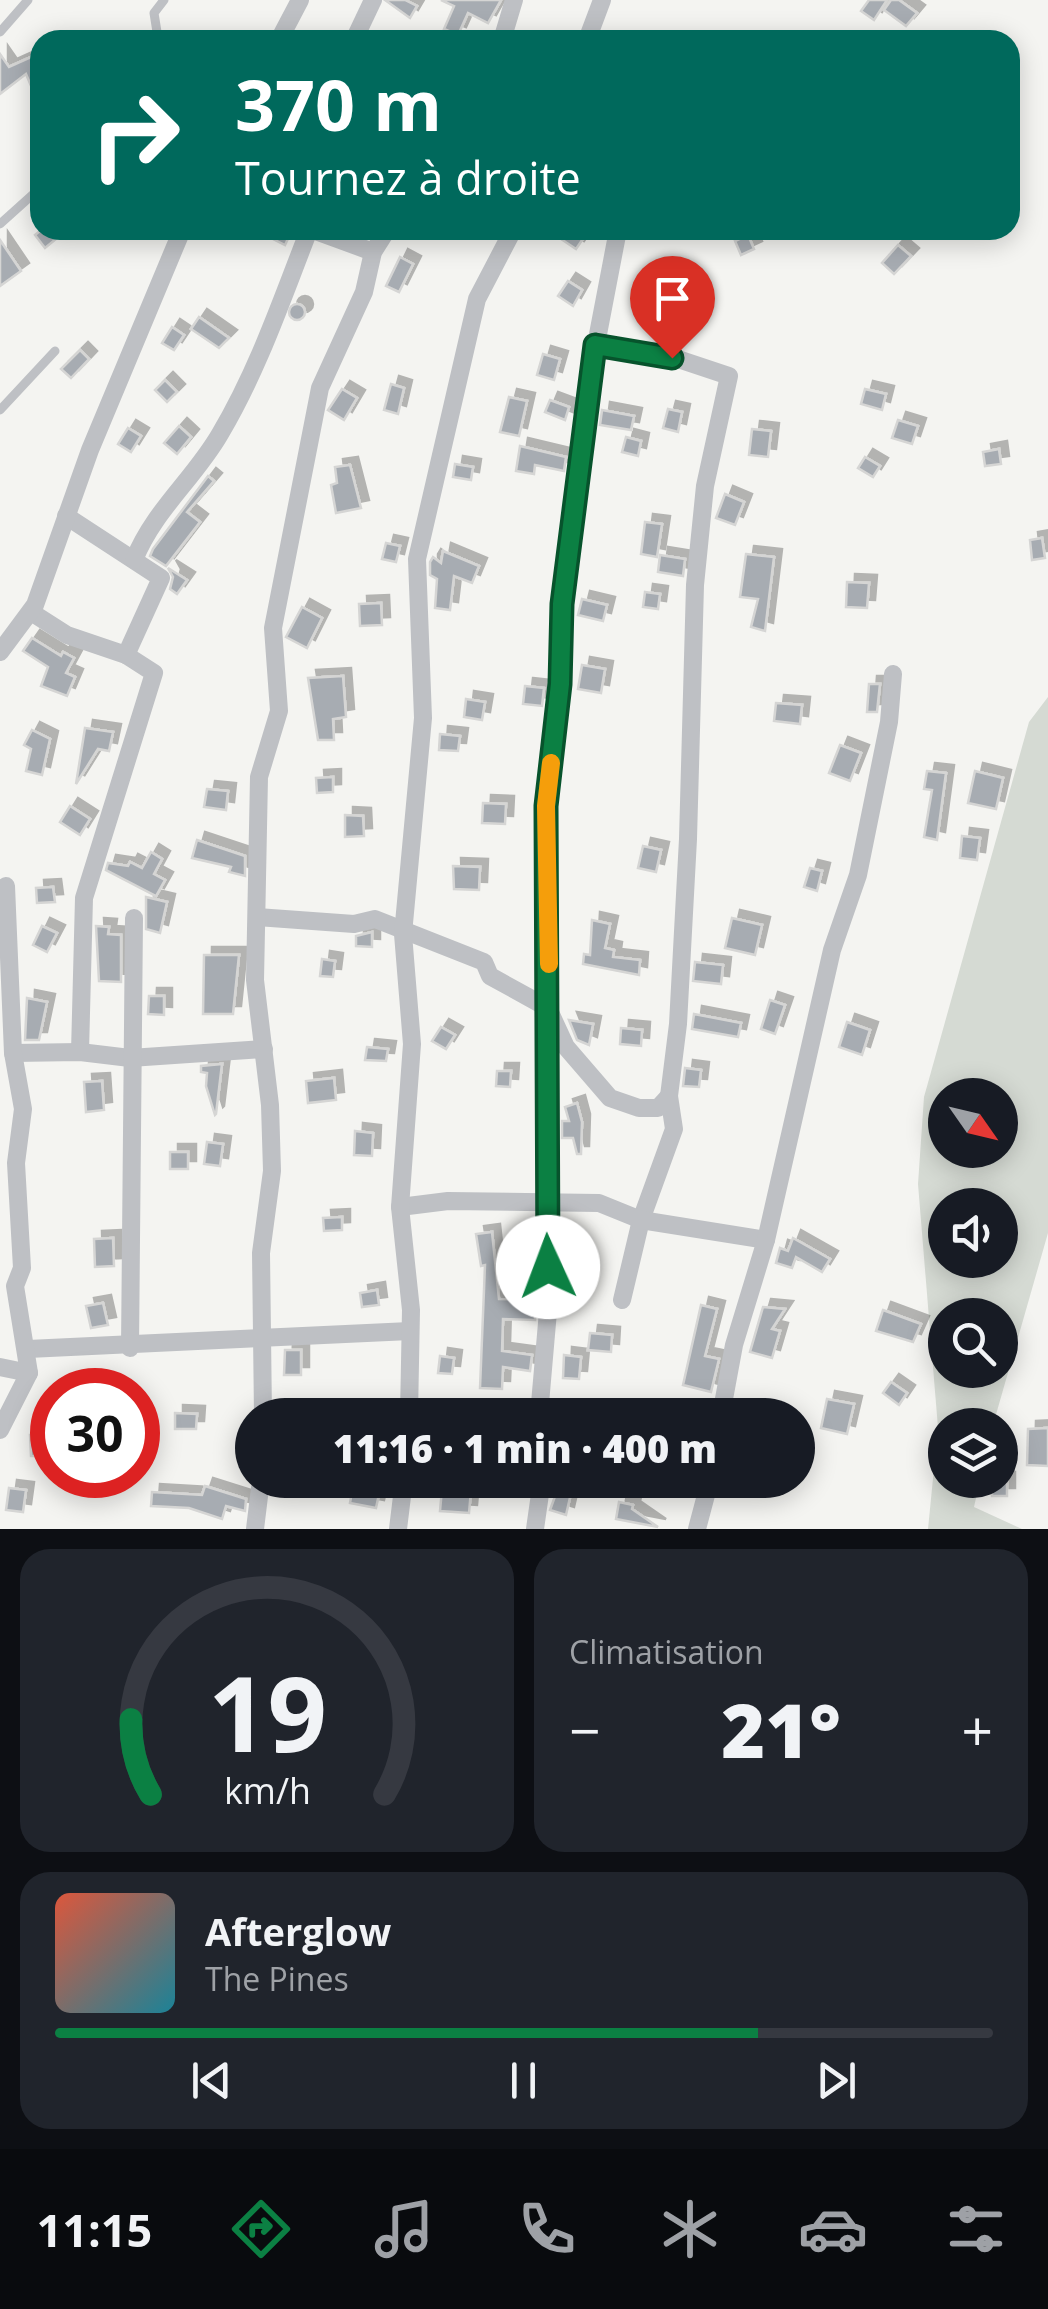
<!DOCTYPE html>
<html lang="fr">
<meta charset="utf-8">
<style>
:root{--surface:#171b24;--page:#20242c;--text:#f1f3f6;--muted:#9ea1a6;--line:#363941;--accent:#0b8043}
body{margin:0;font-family:"Open Sans",sans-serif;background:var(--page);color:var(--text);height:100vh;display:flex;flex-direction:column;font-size:38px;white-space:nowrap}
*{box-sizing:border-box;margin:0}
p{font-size:32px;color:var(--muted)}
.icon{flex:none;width:55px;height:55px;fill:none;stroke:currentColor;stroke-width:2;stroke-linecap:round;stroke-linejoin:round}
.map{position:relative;height:1529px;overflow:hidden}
.panel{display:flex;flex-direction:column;gap:20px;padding:20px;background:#0d0f14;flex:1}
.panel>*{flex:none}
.top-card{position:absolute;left:30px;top:30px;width:990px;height:210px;border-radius:30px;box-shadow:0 5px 25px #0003;background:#00695c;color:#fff;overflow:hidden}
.needle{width:65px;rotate:124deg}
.fabs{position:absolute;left:928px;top:1078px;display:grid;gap:20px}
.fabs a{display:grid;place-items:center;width:90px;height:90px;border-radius:50%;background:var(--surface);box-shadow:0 5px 25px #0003;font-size:50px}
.speed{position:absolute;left:30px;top:1368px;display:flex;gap:20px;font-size:50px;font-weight:700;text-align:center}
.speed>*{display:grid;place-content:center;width:130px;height:130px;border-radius:50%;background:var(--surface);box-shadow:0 5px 25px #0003;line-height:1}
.speed .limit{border:15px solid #d22;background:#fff;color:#111}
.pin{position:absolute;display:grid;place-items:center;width:85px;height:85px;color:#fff;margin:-102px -42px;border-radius:50% 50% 50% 0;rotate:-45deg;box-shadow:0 0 10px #0007}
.pin .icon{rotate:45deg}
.me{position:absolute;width:110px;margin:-55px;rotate:358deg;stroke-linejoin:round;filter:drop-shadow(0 0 8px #0008)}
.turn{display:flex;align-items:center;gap:35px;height:210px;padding:0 40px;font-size:45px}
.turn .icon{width:130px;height:130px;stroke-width:2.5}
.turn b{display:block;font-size:70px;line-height:85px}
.big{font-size:75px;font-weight:800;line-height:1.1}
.panel .tile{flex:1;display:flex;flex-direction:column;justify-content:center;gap:15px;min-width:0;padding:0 35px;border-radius:30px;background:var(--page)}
.panel .dial{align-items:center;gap:0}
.dial svg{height:260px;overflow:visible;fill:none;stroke:var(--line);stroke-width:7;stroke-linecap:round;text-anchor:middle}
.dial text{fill:var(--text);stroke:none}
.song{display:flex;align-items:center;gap:30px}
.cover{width:120px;height:120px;border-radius:15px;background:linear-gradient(135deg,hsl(10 70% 55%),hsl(190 70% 35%))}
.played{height:10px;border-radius:5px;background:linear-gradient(90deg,var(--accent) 75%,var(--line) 75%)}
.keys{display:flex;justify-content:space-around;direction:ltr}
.heat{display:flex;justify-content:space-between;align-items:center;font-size:55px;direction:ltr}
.panel .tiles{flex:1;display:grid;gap:20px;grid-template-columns:1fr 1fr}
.tile:last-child{grid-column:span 2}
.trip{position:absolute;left:235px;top:1398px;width:580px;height:100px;border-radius:50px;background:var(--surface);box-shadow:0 5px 25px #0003;font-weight:800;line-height:100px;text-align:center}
.tab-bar{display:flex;height:160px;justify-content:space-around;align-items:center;background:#090b0e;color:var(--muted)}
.tab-bar .icon{width:70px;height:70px}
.tab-bar .active{color:var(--accent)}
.tab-bar b{font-size:45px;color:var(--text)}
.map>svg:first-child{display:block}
</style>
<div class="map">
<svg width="1048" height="1529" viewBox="0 0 1048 1529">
<defs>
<filter id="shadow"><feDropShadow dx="8" dy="-8" stdDeviation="0" flood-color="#0004"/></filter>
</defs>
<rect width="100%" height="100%" fill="#f4f4f1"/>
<path fill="#d5dad3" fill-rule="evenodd" d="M1048 697V1233L993 1425H945V1480H980L974 1507 1022 1529H928L938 1428 918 1184 924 1097 1029 722ZM945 1095H1000V1150H945ZM945 1205H1000V1260H945ZM945 1315H1000V1370H945Z"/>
<g fill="#a7acb2" stroke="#d5d5d4" stroke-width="2.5" filter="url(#shadow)">
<polygon points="385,0 405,0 417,6 410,18"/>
<polygon points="441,0 501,0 488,23 468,13 458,35 444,29 454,6"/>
<polygon points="869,0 887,0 874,20 861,11"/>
<polygon points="891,0 899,0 917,13 906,26 884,10"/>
<polygon points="40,53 40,107 26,74 0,94 0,54 9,67"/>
<polygon points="41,230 67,230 45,248 35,235"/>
<polygon points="255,230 292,230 285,245"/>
<polygon points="567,230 589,230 576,249 561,239"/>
<polygon points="748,235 754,249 741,255 735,241"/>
<polygon points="0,240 21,271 0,286"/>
<polygon points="898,245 911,256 894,274 882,263"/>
<polygon points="400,257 413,264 399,292 386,286"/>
<polygon points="568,281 582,290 573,306 558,296"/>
<circle cx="297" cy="312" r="8"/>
<polygon points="199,317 229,338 219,348 191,329"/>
<polygon points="172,327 184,335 174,350 162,343"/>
<polygon points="80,350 89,359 71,378 61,369"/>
<polygon points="543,354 560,359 554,380 537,375"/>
<polygon points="165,380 177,392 167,402 155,390"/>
<polygon points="391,384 404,388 398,414 384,410"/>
<polygon points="342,389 357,398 344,420 328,410"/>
<polygon points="865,389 886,394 882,410 861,404"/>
<polygon points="509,397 527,401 519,436 500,432"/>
<polygon points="550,400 569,407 565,420 545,412"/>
<polygon points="668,409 682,412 678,432 663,428"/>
<polygon points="602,410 634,416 631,430 600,425"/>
<polygon points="898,420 918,426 912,444 892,438"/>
<polygon points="179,426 191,437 177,454 164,443"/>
<polygon points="128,428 141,436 131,452 118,444"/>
<polygon points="752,429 771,431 768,457 749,455"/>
<polygon points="626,437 641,441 638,456 622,452"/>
<polygon points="520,446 566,457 564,471 535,465 534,474 516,471"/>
<polygon points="999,449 1001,464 985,466 983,452"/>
<polygon points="865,457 880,466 873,477 858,468"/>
<polygon points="455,464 473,467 471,480 453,477"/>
<polygon points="350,465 361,508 336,513 331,485 337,483 335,467"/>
<polygon points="208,476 214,481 187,512 200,522 166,566 150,556 153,549"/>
<polygon points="725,494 744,502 735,525 716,518"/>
<polygon points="645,522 662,524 657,557 641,554"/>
<polygon points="1042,538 1045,558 1032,560 1030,540"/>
<polygon points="386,543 400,546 396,562 382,559"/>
<polygon points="443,551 479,566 472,583 454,576 450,610 435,608 437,579 430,575 430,562 433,557 441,563"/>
<polygon points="746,554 774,557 765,631 751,627 758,599 740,597"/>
<polygon points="660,555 685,559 683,576 658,572"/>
<polygon points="168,568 187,580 177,594 170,589 173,577"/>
<polygon points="847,582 869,583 867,608 846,607"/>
<polygon points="645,592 660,594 658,609 643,607"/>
<polygon points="582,599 607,605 603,621 578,615"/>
<polygon points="381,603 382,625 360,626 359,604"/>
<polygon points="302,607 322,618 307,648 286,637"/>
<polygon points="32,638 61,656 63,652 74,658 66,673 75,677 67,696 41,686 48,667 23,651"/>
<polygon points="582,665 605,669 601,693 578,689"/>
<polygon points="343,676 346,717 333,719 334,740 318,740 308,678"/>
<polygon points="869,684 880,684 877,712 867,712"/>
<polygon points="525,686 544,688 542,706 523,704"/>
<polygon points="466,699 485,702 482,720 464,717"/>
<polygon points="776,703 802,705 800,724 774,721"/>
<polygon points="85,728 113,732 109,751 98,749 76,784"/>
<polygon points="32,730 50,739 42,775 26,771 31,749 24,745"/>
<polygon points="440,734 460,736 458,751 439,750"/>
<polygon points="840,745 861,753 850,781 829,773"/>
<polygon points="927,771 946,773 937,840 924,837 932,790 924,789"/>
<polygon points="975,771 1003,778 996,809 968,803"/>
<polygon points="333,777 333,792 317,793 316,778"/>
<polygon points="207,789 228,791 226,810 204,807"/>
<polygon points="483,803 506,804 505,824 482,823"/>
<polygon points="70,806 90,819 80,835 60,822"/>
<polygon points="345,815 363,816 364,836 345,837"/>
<polygon points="962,836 980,838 977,860 960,858"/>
<polygon points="197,840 245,856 245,876 229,872 231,867 192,858"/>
<polygon points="643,846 661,850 656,872 638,868"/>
<polygon points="151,852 162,859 154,874 165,880 156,896 106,870 108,863 128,866 130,862 142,868"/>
<polygon points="453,866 480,867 479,890 454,889"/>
<polygon points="810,868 822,871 817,891 804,887"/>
<polygon points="53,887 55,902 37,903 36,888"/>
<polygon points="146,897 167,902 160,933 146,929"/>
<polygon points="732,918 762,925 755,955 725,948"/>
<polygon points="592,920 610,924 605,948 614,950 613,957 640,960 639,975 583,964 584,954 590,955"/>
<polygon points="42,926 57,933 47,952 33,945"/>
<polygon points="96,926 109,927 108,934 121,935 121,982 99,981"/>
<polygon points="372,932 372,947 356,946 356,936"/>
<polygon points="204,955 239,955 233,1014 203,1014"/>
<polygon points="322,959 335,961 333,977 320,976"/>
<polygon points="695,962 723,965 721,984 693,981"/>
<polygon points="149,996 164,996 164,1015 148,1014"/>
<polygon points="27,998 47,1002 39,1040 25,1040"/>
<polygon points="770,1000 785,1005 775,1034 761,1029"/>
<polygon points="694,1014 741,1023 738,1037 692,1029"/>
<polygon points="569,1020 593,1024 589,1045 577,1040"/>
<polygon points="847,1022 870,1030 862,1055 839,1047"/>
<polygon points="441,1027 455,1035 446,1049 432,1041"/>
<polygon points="621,1028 642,1030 641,1046 620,1044"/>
<polygon points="367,1047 388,1049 386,1061 365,1060"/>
<polygon points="222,1064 216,1114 215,1115 206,1086 207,1073 201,1072 201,1066"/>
<polygon points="685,1068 701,1070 699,1087 683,1086"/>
<polygon points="497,1071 511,1071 510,1087 496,1086"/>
<polygon points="334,1078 336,1100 308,1103 306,1081"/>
<polygon points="102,1081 104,1110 86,1112 84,1082"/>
<polygon points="577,1103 582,1122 581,1154 577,1154 573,1138 562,1138 562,1121 569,1121 565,1107"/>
<polygon points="355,1131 373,1133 372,1156 354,1155"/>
<polygon points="207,1142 223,1144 220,1166 204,1164"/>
<rect x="170" y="1152" width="18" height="17"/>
<polygon points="342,1217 342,1230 324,1231 323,1218"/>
<polygon points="492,1232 499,1299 536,1300 535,1320 503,1319 502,1351 532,1355 530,1371 503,1367 502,1389 480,1388 485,1265 481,1266 476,1234"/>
<polygon points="113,1238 114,1266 95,1267 94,1239"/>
<polygon points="793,1238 830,1259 822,1272 796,1257 792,1268 776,1263 780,1248 788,1251"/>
<polygon points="377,1290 379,1305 362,1307 360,1293"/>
<polygon points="103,1303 108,1325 91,1328 86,1306"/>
<polygon points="701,1305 717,1309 705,1356 719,1359 711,1392 683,1385"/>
<polygon points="763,1307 785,1309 772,1329 780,1331 772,1358 750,1352"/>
<polygon points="883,1310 921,1324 913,1342 876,1331"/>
<polygon points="590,1333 612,1335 611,1352 588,1350"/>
<polygon points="285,1350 301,1350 301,1375 284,1375"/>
<polygon points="564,1355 581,1357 579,1379 563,1378"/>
<polygon points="440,1356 454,1358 452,1374 438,1373"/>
<polygon points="891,1382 907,1393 899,1405 883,1393"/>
<polygon points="827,1399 854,1404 847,1434 821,1428"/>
<polygon points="175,1413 197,1414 196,1429 175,1429"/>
<polygon points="1048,1428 1048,1466 1027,1465 1028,1429"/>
<polygon points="30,1435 47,1435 47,1456 31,1456"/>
<polygon points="354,1480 382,1480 376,1508 350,1503"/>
<polygon points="561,1480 574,1480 566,1515 550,1510"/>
<rect x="992" y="1480" width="15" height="16"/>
<polygon points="205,1486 246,1499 245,1511 226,1506 222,1519 189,1508 151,1506 152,1492 202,1495"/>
<polygon points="9,1488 26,1490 23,1512 6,1510"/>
<polygon points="442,1489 471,1490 469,1513 440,1511"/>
<polygon points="619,1502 633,1505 632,1509 658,1527 616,1519"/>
</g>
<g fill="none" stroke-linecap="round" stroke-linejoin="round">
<g stroke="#bec0c4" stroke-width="9">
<polyline points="0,32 28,0"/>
<polyline points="152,40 157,32 154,13 164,0"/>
<polyline points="0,224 40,188"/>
<polyline points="0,410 55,351"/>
</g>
<g stroke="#bec0c4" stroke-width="18">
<polyline points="279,40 300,0"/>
<polyline points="354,40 373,0"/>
<polyline points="502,40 514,0"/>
<polyline points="587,40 602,0"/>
<polyline points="313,230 373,252"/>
<polyline points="595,345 672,357 729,376 705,486 695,585 688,839 678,1024 669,1096 674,1129 641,1220 622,1300"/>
<polyline points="66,516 161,578 126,655"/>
<path d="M134 560C154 510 194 479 220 434 258 370 282 299 309 230"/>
<polyline points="31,612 67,635 126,655 154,673 84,898 80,1052"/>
<polyline points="0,652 35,605 90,450 182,230"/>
<polyline points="257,917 354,924 375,919 484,962 490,976 548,1008 566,1047 610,1098 639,1108 658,1108 669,1096"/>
<polyline points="13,1053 80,1052 130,1058 264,1049"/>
<polyline points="400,1207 448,1201 599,1203 641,1220 766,1240"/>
<polyline points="130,1348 134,918"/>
<polyline points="28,1349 410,1331"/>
<polyline points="0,1367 29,1373"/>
<polyline points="263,1415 261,1253 272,1171 270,1105 255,980 259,777 279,711 273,628 320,388 364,292 373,252 387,230"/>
<polyline points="409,1415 411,1310 400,1207 412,1044 403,934 423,718 417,559 477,299 513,230"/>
<polyline points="539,1415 549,1300 546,806 560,684 561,604 585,402 618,230"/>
<polyline points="721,1415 734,1345 766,1240 832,950 858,875 889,722 893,674"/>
<polyline points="0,1430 29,1373 15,1286 22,1268 16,1163 23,1109 13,1053 6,886"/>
<polyline points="255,1529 261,1480"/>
<polyline points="398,1529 404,1480"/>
<polyline points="535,1529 542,1480"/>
<polyline points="697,1529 710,1480"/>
</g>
</g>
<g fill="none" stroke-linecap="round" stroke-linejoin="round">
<defs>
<polyline id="route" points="548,1267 546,806 560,684 562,604 595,345 672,358"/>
</defs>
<use href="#route" stroke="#07532c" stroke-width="25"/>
<use href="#route" stroke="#0b8043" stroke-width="18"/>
<polyline stroke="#f59e0b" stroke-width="18" points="549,964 546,806 551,763"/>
</g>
</svg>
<div class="fabs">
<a><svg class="needle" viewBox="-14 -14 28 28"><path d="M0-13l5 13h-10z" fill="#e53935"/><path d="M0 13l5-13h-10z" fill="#9ea1a6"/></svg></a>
<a><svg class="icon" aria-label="sound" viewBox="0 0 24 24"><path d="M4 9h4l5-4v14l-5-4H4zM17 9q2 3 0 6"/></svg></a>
<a><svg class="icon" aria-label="search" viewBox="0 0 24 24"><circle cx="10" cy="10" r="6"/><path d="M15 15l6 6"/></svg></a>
<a><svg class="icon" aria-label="layers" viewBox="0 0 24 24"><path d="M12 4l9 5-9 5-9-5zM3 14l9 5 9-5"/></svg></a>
</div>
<div class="speed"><div class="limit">30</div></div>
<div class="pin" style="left:672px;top:358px;background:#d93025"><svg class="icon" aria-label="arrive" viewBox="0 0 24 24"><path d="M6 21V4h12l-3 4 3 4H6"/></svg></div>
<svg class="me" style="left:548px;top:1267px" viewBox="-20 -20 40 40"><circle r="19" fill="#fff"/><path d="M0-13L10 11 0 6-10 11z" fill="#0b8043"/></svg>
<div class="trip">11:16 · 1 min · 400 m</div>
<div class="top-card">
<div class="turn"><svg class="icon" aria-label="right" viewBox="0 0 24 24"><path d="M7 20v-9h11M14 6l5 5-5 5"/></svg><div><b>370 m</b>Tournez à droite</div></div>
</div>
</div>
<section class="panel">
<div class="tiles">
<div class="tile dial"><svg viewBox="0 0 100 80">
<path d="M14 69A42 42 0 1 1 86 69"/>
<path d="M14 69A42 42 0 0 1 8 46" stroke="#0b8043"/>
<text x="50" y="56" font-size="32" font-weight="700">19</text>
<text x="50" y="72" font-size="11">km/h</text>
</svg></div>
<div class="tile"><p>Climatisation</p>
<div class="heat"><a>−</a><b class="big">21°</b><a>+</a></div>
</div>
<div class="tile">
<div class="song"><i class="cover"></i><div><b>Afterglow</b><p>The Pines</p></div></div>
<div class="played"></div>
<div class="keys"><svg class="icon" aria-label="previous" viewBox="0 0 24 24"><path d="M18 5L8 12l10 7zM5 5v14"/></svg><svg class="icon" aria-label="pause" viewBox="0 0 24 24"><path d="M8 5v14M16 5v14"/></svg><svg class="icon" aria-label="next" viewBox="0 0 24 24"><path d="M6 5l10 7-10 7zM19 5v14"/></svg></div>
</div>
</div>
</section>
<nav class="tab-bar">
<b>11:15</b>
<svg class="icon active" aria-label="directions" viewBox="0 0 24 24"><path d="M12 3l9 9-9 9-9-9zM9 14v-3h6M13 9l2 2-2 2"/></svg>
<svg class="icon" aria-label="music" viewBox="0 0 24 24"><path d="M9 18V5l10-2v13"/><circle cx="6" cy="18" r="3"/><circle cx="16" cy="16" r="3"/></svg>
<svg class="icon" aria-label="phone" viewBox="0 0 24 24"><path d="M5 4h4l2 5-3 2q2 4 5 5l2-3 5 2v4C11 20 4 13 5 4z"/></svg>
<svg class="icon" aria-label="climate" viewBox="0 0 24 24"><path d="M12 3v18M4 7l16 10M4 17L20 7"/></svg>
<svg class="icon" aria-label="car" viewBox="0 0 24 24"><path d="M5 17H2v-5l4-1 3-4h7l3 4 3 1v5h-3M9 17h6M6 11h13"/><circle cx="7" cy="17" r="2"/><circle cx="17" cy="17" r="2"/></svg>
<svg class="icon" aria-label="filters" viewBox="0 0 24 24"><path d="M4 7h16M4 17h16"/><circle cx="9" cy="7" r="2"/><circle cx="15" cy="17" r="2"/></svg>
</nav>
